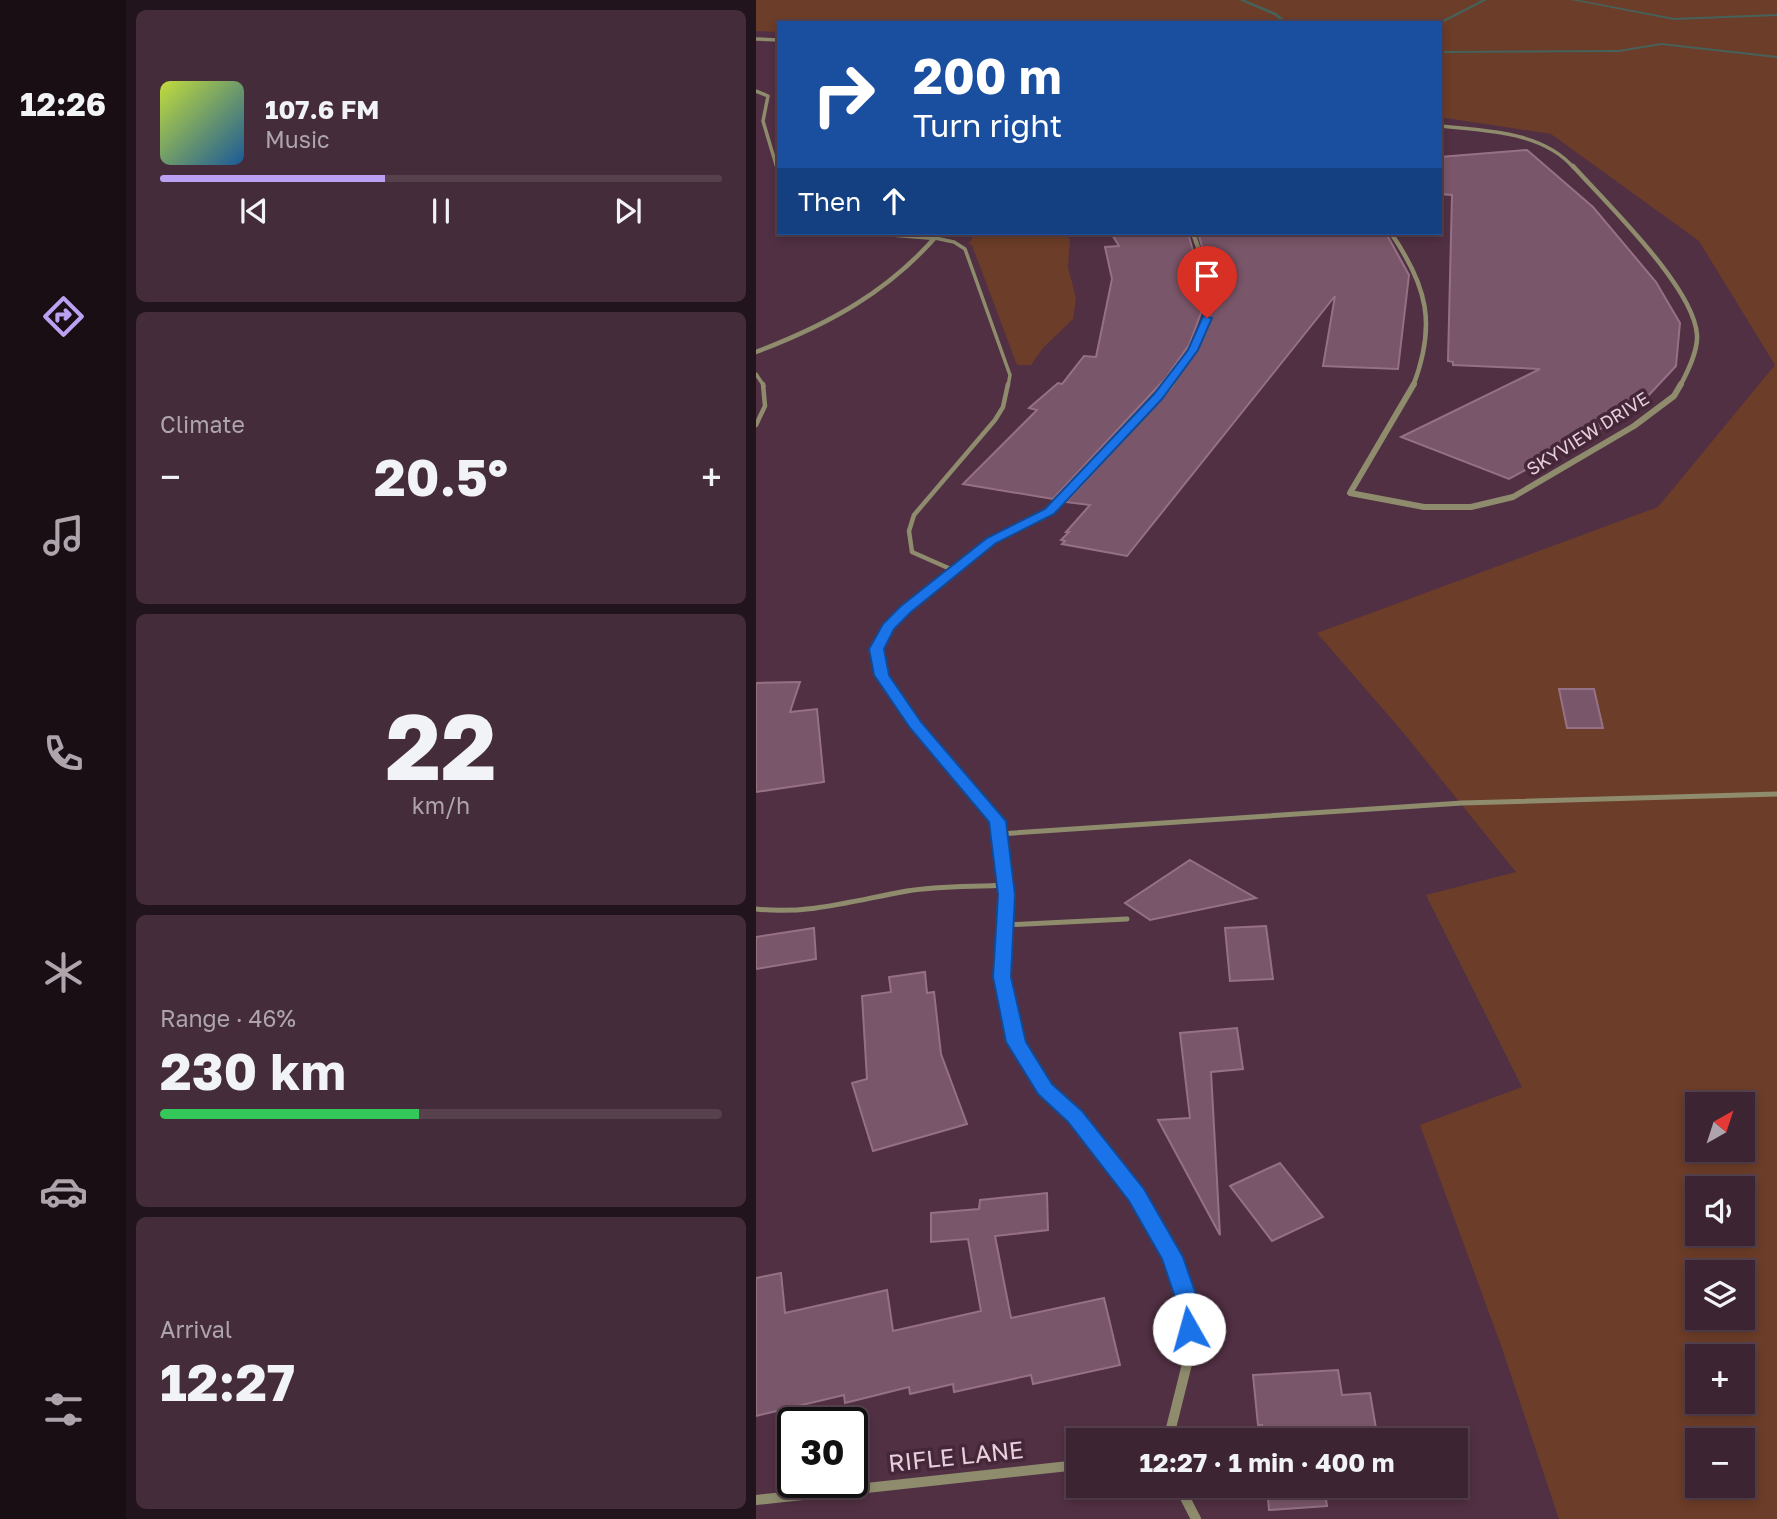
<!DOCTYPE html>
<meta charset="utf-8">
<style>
:root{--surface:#3d2432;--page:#442c3a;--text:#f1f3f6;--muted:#ada4ac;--line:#56414d;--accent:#bca0f2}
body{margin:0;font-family:"Golos Text",sans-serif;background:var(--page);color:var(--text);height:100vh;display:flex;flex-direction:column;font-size:26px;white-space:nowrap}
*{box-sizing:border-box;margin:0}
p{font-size:23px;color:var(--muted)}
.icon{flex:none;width:38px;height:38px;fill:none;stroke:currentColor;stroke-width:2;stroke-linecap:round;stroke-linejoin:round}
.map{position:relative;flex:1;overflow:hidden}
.drawer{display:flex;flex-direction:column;gap:10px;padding:10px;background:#22141c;width:630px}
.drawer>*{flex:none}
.hud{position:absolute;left:21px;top:21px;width:665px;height:214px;border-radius:0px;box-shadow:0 4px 10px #0003,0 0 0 2px var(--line);background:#1a4fa0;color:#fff;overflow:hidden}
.needle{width:46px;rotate:39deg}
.tools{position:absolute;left:929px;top:1092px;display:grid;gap:14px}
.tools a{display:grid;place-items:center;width:70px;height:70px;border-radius:0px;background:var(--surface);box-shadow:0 4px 10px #0003,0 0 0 2px var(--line);font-size:35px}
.speed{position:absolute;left:21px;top:1407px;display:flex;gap:14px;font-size:35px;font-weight:700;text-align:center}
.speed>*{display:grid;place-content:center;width:91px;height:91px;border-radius:50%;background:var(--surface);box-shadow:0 4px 10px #0003,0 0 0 2px var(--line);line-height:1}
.speed .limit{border:4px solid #111;border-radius:10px;background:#fff;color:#111}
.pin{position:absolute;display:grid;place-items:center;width:60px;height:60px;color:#fff;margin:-72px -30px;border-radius:50% 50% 50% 0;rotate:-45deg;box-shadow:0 0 7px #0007}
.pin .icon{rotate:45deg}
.me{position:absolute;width:77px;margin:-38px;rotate:353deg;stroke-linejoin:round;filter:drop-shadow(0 0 5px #0008)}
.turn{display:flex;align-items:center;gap:24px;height:147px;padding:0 21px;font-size:32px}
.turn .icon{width:91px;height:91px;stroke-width:2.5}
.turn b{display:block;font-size:49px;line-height:60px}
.then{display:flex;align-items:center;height:66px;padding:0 21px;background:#0003;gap:14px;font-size:26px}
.big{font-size:52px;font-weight:700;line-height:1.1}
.drawer .tile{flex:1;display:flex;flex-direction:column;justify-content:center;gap:10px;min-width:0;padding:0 24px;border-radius:10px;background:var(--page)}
.drawer .dial{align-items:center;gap:0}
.dial b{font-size:91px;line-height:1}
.song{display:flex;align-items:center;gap:21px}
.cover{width:84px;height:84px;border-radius:10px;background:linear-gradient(135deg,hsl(70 70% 55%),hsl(210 70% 35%))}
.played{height:7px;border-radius:4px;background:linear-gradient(90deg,var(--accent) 40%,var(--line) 40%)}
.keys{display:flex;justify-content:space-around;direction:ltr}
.heat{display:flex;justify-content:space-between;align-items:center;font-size:38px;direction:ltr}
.charge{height:10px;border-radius:5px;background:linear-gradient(90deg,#34c759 46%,var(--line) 0)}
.trip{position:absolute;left:310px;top:1428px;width:402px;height:70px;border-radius:0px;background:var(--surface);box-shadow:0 4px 10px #0003,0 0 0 2px var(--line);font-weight:700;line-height:70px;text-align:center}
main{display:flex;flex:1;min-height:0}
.menu{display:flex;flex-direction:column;width:126px;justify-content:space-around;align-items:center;background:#180e14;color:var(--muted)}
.menu .icon{width:49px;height:49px}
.menu .active{color:var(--accent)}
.menu b{font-size:32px;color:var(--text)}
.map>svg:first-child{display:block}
</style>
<main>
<nav class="menu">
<b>12:26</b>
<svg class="icon active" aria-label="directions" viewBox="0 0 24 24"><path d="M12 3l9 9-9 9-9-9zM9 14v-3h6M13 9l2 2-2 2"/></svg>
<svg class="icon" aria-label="music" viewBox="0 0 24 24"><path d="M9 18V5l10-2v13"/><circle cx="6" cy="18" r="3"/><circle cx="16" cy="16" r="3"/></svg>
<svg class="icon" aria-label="phone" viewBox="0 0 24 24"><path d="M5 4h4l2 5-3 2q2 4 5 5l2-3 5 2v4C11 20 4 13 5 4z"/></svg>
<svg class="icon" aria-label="climate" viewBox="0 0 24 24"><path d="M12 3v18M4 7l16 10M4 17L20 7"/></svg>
<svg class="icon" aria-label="car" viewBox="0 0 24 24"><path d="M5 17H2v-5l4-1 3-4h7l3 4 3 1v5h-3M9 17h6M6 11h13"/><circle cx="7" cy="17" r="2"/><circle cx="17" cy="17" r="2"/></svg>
<svg class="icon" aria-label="filters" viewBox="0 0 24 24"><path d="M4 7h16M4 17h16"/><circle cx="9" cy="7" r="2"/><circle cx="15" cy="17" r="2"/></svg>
</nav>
<section class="drawer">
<div class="tile">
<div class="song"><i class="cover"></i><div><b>107.6 FM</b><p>Music</p></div></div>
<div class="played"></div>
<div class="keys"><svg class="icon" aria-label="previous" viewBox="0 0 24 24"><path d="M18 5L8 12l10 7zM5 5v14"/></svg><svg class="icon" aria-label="pause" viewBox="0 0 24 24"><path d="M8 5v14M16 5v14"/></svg><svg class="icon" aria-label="next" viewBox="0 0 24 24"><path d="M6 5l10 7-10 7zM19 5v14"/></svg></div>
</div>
<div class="tile"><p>Climate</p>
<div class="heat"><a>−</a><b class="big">20.5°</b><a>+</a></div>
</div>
<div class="tile dial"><b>22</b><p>km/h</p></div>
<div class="tile"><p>Range · 46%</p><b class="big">230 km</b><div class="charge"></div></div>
<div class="tile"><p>Arrival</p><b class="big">12:27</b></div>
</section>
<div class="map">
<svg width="1021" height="1519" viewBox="0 0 1021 1519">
<rect width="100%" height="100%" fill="#513043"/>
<g fill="#6c3d28" fill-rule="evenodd">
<path d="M0 0H1021V1519H803L746 1348 664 1125 766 1087 670 895 760 872 646 731 561 633 902 507 1019 365 943 241 795 134 684 117V23H23V32L0 31ZM942 1104H987V1150H942ZM942 1188H987V1234H942ZM942 1272H987V1318H942ZM942 1356H987V1402H942ZM942 1440H987V1486H942Z"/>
<polygon points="217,233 306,233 314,239 312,267 320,298 317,319 287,348 275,365 261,365 216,245 211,243 215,241"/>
</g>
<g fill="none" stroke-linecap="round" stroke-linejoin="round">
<g fill="#46625a" fill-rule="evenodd">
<polygon points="483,0 489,0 520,13 533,23 528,23 518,15"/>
<polygon points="726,0 731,0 684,24 681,23"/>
<polygon points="815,0 823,0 918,18 1021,14 1021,16 918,20"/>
<polygon points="905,43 1021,56 1021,58 905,45 863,52 684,53 684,51 863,50"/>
</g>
</g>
<g fill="#795669" stroke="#967185" stroke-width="2">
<polygon points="771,150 837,207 900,282 924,323 920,366 879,410 753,479 645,437 784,369 697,365 697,362 692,361 696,195 684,194 684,157"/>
<polygon points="355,233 432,233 445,279 447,297 445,313 433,345 409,379 297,499 207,484 281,410 273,408 302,383 306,384 328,356 340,357 356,279 349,247 363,246"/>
<polygon points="442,233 513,233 515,236 630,233 653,275 642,369 567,366 579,296 371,556 306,544 309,541 305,540 313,532 310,532 334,505 310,502 415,388 450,332 457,297 455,278"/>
<polygon points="44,682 34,712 61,709 68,782 0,792 0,683"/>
<polygon points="803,689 838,689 847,728 811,728"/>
<polygon points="434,860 500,898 394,920 369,903"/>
<polygon points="510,926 517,979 474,981 469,928"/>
<polygon points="58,928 60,959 0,969 0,937"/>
<polygon points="169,972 171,993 178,992 185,1054 211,1124 117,1151 96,1083 111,1079 106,996 135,992 133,977"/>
<polygon points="481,1028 487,1069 455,1072 464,1235 402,1120 434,1118 424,1033"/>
<polygon points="524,1163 567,1217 516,1241 474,1186"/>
<polygon points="291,1193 292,1230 239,1236 255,1318 348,1298 364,1365 277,1384 275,1375 198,1392 197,1384 154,1394 153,1387 89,1403 88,1395 0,1416 0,1278 25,1273 29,1313 131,1290 137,1331 225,1311 212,1239 175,1242 175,1213 223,1209 224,1200"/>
<polygon points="582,1370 586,1395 614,1393 622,1440 507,1440 506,1425 502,1425 497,1375"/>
<polygon points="511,1486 630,1486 631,1495 570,1499 571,1506 513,1510"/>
</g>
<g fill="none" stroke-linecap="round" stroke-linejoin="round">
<g stroke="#8e8c6d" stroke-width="3.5">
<polyline points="179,238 198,242 209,249 254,375 252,386"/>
<polyline points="0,374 8,386"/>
</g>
<g stroke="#8e8c6d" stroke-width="4.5">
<polyline points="0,425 9,406 7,384"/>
<polyline points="199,571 156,552 153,531 158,515 239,420 247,407 252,384"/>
</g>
<g stroke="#8e8c6d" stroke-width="5">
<polyline points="243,834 706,803 1021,794"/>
<path d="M0 909C52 915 100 900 151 891 183 886 217 887 249 885"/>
<polyline points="249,925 371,919"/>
</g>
<g stroke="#8e8c6d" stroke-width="3.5">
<polyline points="0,39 23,40"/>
<polyline points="0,91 12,96 7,121 21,168"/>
<path d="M684 126C730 131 786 131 818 168"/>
</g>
<g stroke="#8e8c6d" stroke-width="4.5">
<polyline points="21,166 23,173"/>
<path d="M817 166C850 203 938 287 941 335 942 351 932 371 924 386"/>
<polyline points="116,233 179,238"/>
<path d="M635 233C671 286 681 324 657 386"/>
<path d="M0 352C71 325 133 292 183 233"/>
<path d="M410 386C455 327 463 304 437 233"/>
</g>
<g stroke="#8e8c6d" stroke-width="6">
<polyline points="658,384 594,493 668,507 715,507 757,497 878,426 918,396 925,384"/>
<polyline points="125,669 121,649 132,627 150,609 236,540 294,511 411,384"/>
</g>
<polyline stroke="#8e8c6d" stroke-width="7" points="125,667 126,675 159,725 242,821 251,895 246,977 259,1039"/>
<g stroke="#8e8c6d" stroke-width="10">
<polyline points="259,1037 289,1089 319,1116 381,1195 416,1257 433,1306 434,1352 412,1440"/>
<polyline points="423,1486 440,1519"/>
<polyline points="0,1500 322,1465"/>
</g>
</g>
<polygon fill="#1a73e8" stroke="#114b97" stroke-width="2" points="447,316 456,318 442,350 406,399 298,514 240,543 155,612 138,629 128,649 133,675 165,722 250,821 259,895 255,977 270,1042 296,1084 326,1111 388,1189 427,1257 444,1306 445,1329 442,1336 433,1339 425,1336 422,1329 422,1306 406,1259 373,1201 312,1122 282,1094 250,1042 237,977 242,895 233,822 154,728 118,675 113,649 127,624 145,606 231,538 289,509 398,394 432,350"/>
<g text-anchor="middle" stroke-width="7" stroke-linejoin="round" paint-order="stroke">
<g font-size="18" fill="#e6d1dc" stroke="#462639">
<text transform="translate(832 434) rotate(-32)" y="6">SKYVIEW DRIVE</text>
</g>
<g font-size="24" fill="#e6d1dc" stroke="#462639">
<text transform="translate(200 1457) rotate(-6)" y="8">RIFLE LANE</text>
</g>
</g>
</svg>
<div class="tools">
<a><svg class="needle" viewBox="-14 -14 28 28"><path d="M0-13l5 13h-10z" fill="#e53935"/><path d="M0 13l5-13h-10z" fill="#ada4ac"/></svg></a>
<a><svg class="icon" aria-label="sound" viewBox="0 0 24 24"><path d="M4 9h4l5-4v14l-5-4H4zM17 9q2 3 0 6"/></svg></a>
<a><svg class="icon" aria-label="layers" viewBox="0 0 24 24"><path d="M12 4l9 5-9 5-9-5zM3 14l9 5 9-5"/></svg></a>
<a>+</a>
<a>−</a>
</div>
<div class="speed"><div class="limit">30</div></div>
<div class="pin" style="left:451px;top:318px;background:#d93025"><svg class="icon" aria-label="arrive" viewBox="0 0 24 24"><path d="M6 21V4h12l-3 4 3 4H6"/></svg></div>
<svg class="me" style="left:433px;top:1329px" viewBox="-20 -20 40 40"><circle r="19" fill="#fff"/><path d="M0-13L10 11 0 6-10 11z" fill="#1a73e8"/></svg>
<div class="trip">12:27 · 1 min · 400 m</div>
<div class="hud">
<div class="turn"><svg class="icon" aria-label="right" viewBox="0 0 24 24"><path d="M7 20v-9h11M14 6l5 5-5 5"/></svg><div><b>200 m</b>Turn right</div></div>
<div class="then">Then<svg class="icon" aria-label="ahead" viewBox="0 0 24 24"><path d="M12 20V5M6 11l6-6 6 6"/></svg></div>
</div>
</div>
</main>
